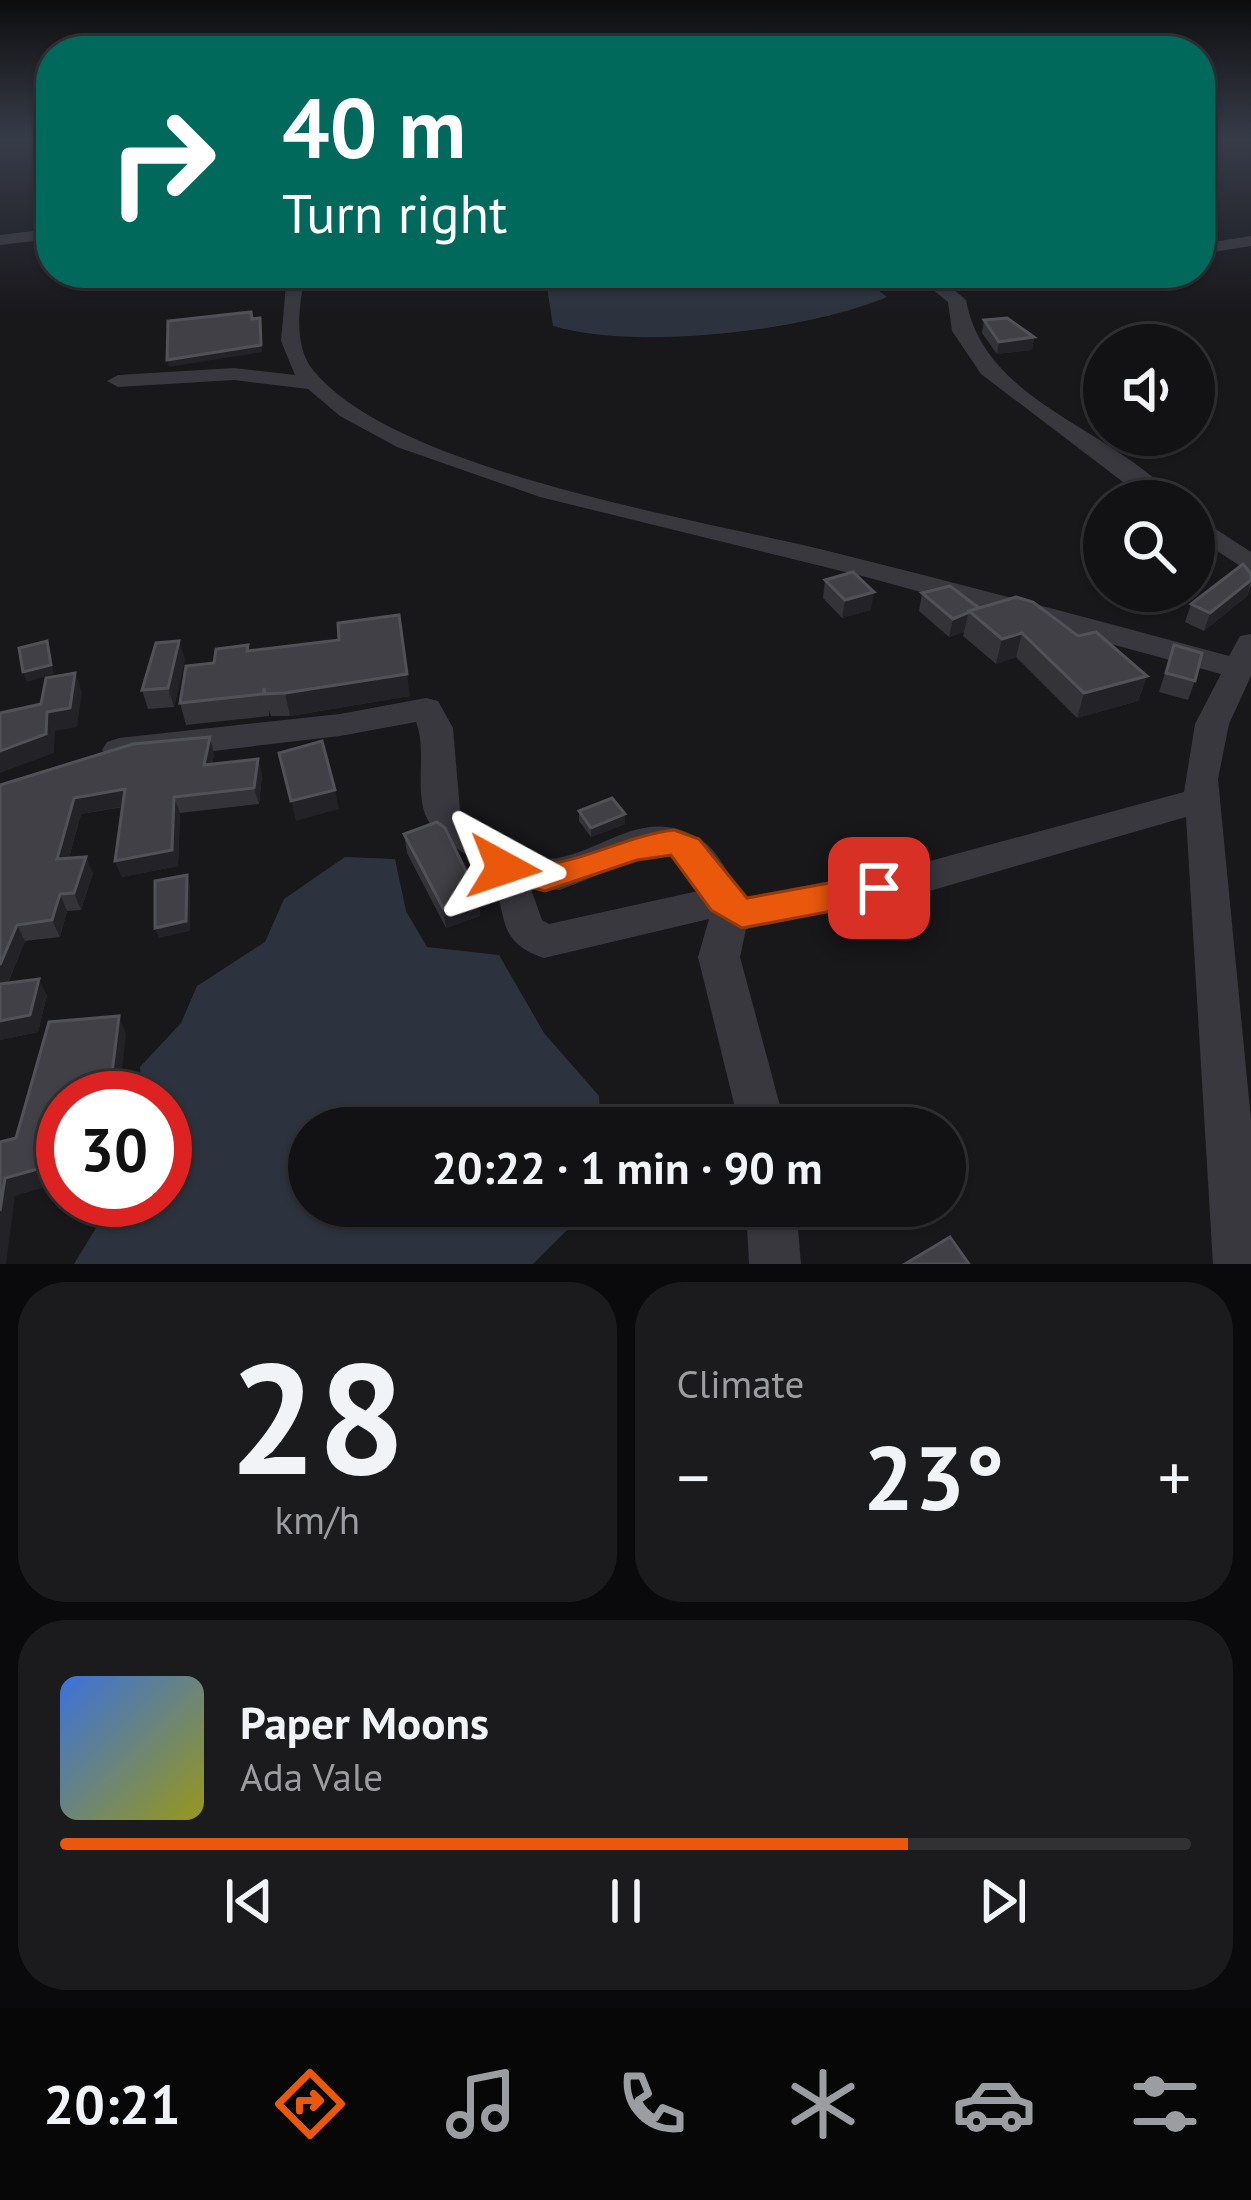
<!DOCTYPE html>
<meta charset="utf-8">
<style>
:root{--surface:#121114;--page:#1b1a1d;--text:#f1f3f6;--muted:#9c9da0;--line:#313134;--accent:#ea580c}
body{margin:0;font-family:"PT Sans",sans-serif;background:var(--page);color:var(--text);height:100vh;display:flex;flex-direction:column;font-size:45px;white-space:nowrap}
*{box-sizing:border-box;margin:0}
p{font-size:39px;color:var(--muted)}
.icon{flex:none;width:66px;height:66px;fill:none;stroke:currentColor;stroke-width:2;stroke-linecap:round;stroke-linejoin:round}
.map{position:relative;height:1264px;overflow:hidden}
.drawer{display:flex;flex-direction:column;gap:18px;padding:18px;background:#0a090b;flex:1}
.drawer>*{flex:none}
.guide{position:absolute;left:36px;top:36px;width:1179px;height:252px;border-radius:48px;box-shadow:0 3px 9px #0004,0 0 0 3px var(--line);background:#00695c;color:#fff;overflow:hidden}
.controls{position:absolute;left:1083px;top:324px;display:grid;gap:24px}
.controls a{display:grid;place-items:center;width:132px;height:132px;border-radius:50%;background:var(--surface);box-shadow:0 3px 9px #0004,0 0 0 3px var(--line);font-size:60px}
.speed{position:absolute;left:36px;top:1071px;display:flex;gap:24px;font-size:60px;font-weight:700;text-align:center}
.speed>*{display:grid;place-content:center;width:156px;height:156px;border-radius:50%;background:var(--surface);box-shadow:0 3px 9px #0004,0 0 0 3px var(--line);line-height:1}
.speed .limit{border:18px solid #d22;background:#fff;color:#111}
.pin{position:absolute;display:grid;place-items:center;width:102px;height:102px;color:#fff;margin:-51px;border-radius:24px;box-shadow:0 6px 18px #0006}
.me{position:absolute;width:132px;margin:-66px;rotate:95deg;stroke-linejoin:round;filter:drop-shadow(0 0 9px #0008)}
.turn{display:flex;align-items:center;gap:42px;height:252px;padding:0 48px;font-size:54px}
.turn .icon{width:156px;height:156px;stroke-width:2.5}
.turn b{display:block;font-size:84px;line-height:102px}
.big{font-size:90px;font-weight:600;line-height:1.1}
.drawer .widget{flex:1;display:flex;flex-direction:column;justify-content:center;gap:18px;min-width:0;padding:0 42px;border-radius:48px;background:var(--page)}
.drawer .dial{align-items:center;gap:0}
.dial b{font-size:156px;line-height:1}
.song{display:flex;align-items:center;gap:36px}
.cover{width:144px;height:144px;border-radius:18px;background:linear-gradient(135deg,hsl(220 70% 55%),hsl(60 70% 35%))}
.played{height:12px;border-radius:6px;background:linear-gradient(90deg,var(--accent) 75%,var(--line) 75%)}
.keys{display:flex;justify-content:space-around;direction:ltr}
.heat{display:flex;justify-content:space-between;align-items:center;font-size:66px;direction:ltr}
.drawer .tiles{flex:1;display:grid;gap:18px;grid-template-columns:1fr 1fr}
.widget:last-child{grid-column:span 2}
.trip{position:absolute;left:288px;top:1107px;width:678px;height:120px;border-radius:60px;background:var(--surface);box-shadow:0 3px 9px #0004,0 0 0 3px var(--line);font-weight:600;line-height:120px;text-align:center}
.tabs{display:flex;height:192px;justify-content:space-around;align-items:center;background:#070708;color:var(--muted)}
.tabs .icon{width:84px;height:84px}
.tabs .on{color:var(--accent)}
.tabs b{font-size:54px;color:var(--text)}
.map>svg:first-child{display:block}
</style>
<div class="map">
<svg width="1251" height="1264" viewBox="0 0 1251 1264">
<rect width="100%" height="100%" fill="#18171a"/>
<g fill="#2d333e">
<path d="M608 273H856L887 297C806 331 638 351 553 326L546 281Z"/>
<polygon points="345,857 395,859 406,911 427,947 499,955 544,1033 599,1096 600,1128 309,1128 309,1206 591,1206 533,1264 74,1264 113,1200 165,1200 165,1098 142,1098 140,1067 181,1023 197,986 265,942 284,899"/>
</g>
<g fill="none" stroke-linecap="round" stroke-linejoin="round">
<g fill="#39383f" fill-rule="evenodd">
<polygon points="51,229 51,239 0,245 0,235"/>
<polygon points="1251,236 1251,246 1200,254 1200,244"/>
<path d="M287 273H305C300 303 292 344 313 370 395 472 704 520 832 552 965 585 1097 620 1229 656L1240 636 1251 634V676L1229 724 1218 779 1251 1120V1264H1213L1186 817 919 894 746 929 740 957 786 1128H740L698 957 709 919 544 958C488 940 513 905 485 871 467 850 437 843 425 814 415 785 427 750 416 722L340 736 119 762 107 758 102 750 107 742 119 738 340 714 426 698 438 701 453 728 460 810C564 930 613 785 700 839 721 852 729 881 747 897L919 864 1184 792 1195 724 1221 674 866 577 540 497 397 447 340 416 308 389 234 380 118 387 107 381 118 375 234 368 295 375 281 341ZM646 856 671 857 698 891 549 924 542 920 531 889 560 890Z"/>
<path d="M912 273H997L945 282 966 300C985 404 1115 428 1177 501H1148L981 374 952 331 948 302Z"/>
<polygon points="1194,515 1251,552 1251,573 1194,536"/>
<polygon points="746,1206 796,1206 801,1264 749,1264"/>
</g>
</g>
<g fill="#343338">
<polygon points="984,320 1034,337 1032,350 997,354 982,333"/>
<polygon points="1251,574 1251,586 1247,596 1204,631 1185,622 1191,604"/>
<polygon points="825,580 871,610 842,618 823,598"/>
<polygon points="922,593 1078,636 1147,676 1138,701 1077,718 1016,657 996,664 963,636 964,632 949,637 919,611"/>
<polygon points="248,645 250,651 410,696 290,716 271,716 269,710 269,716 186,725 180,703 214,663"/>
<polygon points="1174,645 1195,681 1188,700 1159,692"/>
<polygon points="185,659 174,707 148,709 142,690"/>
<polygon points="214,754 212,764 258,759 262,775 259,804 180,813 178,866 122,877 115,861 123,807 81,814 69,858 93,873 81,910 67,911 60,937 25,941 8,983 47,995 38,1032 0,1040 0,785"/>
<polygon points="579,811 625,824 591,837 579,821"/>
<polygon points="404,834 478,896 480,916 446,928 407,853"/>
</g>
<g fill="#232226">
<polygon points="260,318 262,352 169,367 167,360"/>
<polygon points="1034,337 1032,350 997,354 999,342"/>
<polygon points="1251,580 1247,596 1204,631 1210,613"/>
<polygon points="874,592 871,610 842,618 845,600"/>
<polygon points="968,614 964,632 949,637 953,619"/>
<polygon points="399,615 410,696 290,716 285,693"/>
<polygon points="1022,633 1016,657 996,664 1002,639"/>
<polygon points="47,641 54,674 27,682 23,672"/>
<polygon points="179,641 185,659 174,707 168,688"/>
<polygon points="75,673 82,692 77,727 55,731 54,753 0,773 0,751 47,712"/>
<polygon points="1147,676 1138,701 1077,718 1084,693"/>
<polygon points="210,737 214,754 209,781 204,765"/>
<polygon points="258,759 262,775 259,804 254,788"/>
<polygon points="125,789 131,805 81,814 64,876 57,859 74,798"/>
<polygon points="335,790 339,809 296,821 291,801"/>
<polygon points="174,797 180,813 178,866 122,877 115,861"/>
<polygon points="625,814 625,824 591,837 591,828"/>
<polygon points="86,857 93,873 81,910 74,893"/>
<polygon points="187,875 190,885 190,931 159,938 155,928"/>
<polygon points="60,894 67,911 60,937 52,920"/>
<polygon points="478,896 480,916 446,928 443,908"/>
<polygon points="17,925 25,941 0,1002 0,965"/>
<polygon points="39,979 47,995 38,1032 0,1040 0,1021"/>
<polygon points="119,1016 126,1034 119,1098 109,1098"/>
<polygon points="63,1162 63,1182 15,1196 6,1264 0,1264 0,1211 5,1178"/>
</g>
<g fill="#404046" stroke="#515158" stroke-width="3">
<polygon points="251,312 252,319 260,318 261,345 167,360 168,321"/>
<polygon points="1007,318 1034,337 999,342 984,320"/>
<polygon points="1243,564 1251,574 1251,580 1210,613 1191,604"/>
<polygon points="853,572 874,592 845,600 825,580"/>
<polygon points="950,586 979,608 953,619 922,593"/>
<polygon points="1016,597 1033,602 1078,636 1096,632 1147,676 1084,693 1022,633 1002,639 969,611"/>
<polygon points="399,615 407,674 285,693 265,694 264,688 263,694 180,703 186,666 214,663 216,649 248,645 247,651 339,640 338,623"/>
<polygon points="47,641 51,665 23,672 19,648"/>
<polygon points="179,641 168,688 142,690 156,643"/>
<polygon points="1174,645 1202,653 1195,681 1166,673"/>
<polygon points="75,673 70,708 47,712 46,734 0,751 0,713 41,704 46,678"/>
<polygon points="210,737 204,765 258,759 254,788 174,797 172,850 115,861 125,789 74,798 57,859 86,857 74,893 60,894 52,920 17,925 0,965 0,785 133,744"/>
<polygon points="322,741 335,790 291,801 279,753"/>
<polygon points="612,798 625,814 591,828 579,811"/>
<polygon points="437,822 445,828 478,896 443,908 404,834"/>
<polygon points="187,875 186,921 155,928 155,881"/>
<polygon points="39,979 30,1015 0,1021 0,984"/>
<polygon points="119,1016 109,1098 63,1098 63,1162 5,1178 0,1211 0,1142 16,1138 49,1022"/>
<polygon points="950,1237 969,1264 905,1264"/>
</g>
<linearGradient id="sky" x2="0" y2="1"><stop stop-color="#0d0d0e"/><stop offset="0.44" stop-color="#373c49"/><stop offset="1" stop-color="#373c49" stop-opacity="0"/></linearGradient>
<rect width="1251" height="316" fill="url(#sky)"/>
<path fill="#ea580c" stroke="#983908" stroke-width="3" d="M674 830 699 839 747 898 879 874 891 878 896 888 891 898 879 902 742 928 711 910 671 855 637 860 545 891 492 878 487 868 492 859C512 853 528 866 547 864 590 859 630 835 674 830Z"/>
</svg>
<div class="controls">
<a><svg class="icon" aria-label="sound" viewBox="0 0 24 24"><path d="M4 9h4l5-4v14l-5-4H4zM17 9q2 3 0 6"/></svg></a>
<a><svg class="icon" aria-label="search" viewBox="0 0 24 24"><circle cx="10" cy="10" r="6"/><path d="M15 15l6 6"/></svg></a>
</div>
<div class="speed"><div class="limit">30</div></div>
<div class="pin" style="left:879px;top:888px;background:#d93025"><svg class="icon" aria-label="arrive" viewBox="0 0 24 24"><path d="M6 21V4h12l-3 4 3 4H6"/></svg></div>
<svg class="me" style="left:504px;top:868px" viewBox="-20 -20 40 40"><path d="M0-17L14 15 0 8-14 15z" fill="#ea580c" stroke="#fff" stroke-width="4"/></svg>
<div class="trip">20:22 · 1 min · 90 m</div>
<div class="guide">
<div class="turn"><svg class="icon" aria-label="right" viewBox="0 0 24 24"><path d="M7 20v-9h11M14 6l5 5-5 5"/></svg><div><b>40 m</b>Turn right</div></div>
</div>
</div>
<section class="drawer">
<div class="tiles">
<div class="widget dial"><b>28</b><p>km/h</p></div>
<div class="widget"><p>Climate</p>
<div class="heat"><a>−</a><b class="big">23°</b><a>+</a></div>
</div>
<div class="widget">
<div class="song"><i class="cover"></i><div><b>Paper Moons</b><p>Ada Vale</p></div></div>
<div class="played"></div>
<div class="keys"><svg class="icon" aria-label="previous" viewBox="0 0 24 24"><path d="M18 5L8 12l10 7zM5 5v14"/></svg><svg class="icon" aria-label="pause" viewBox="0 0 24 24"><path d="M8 5v14M16 5v14"/></svg><svg class="icon" aria-label="next" viewBox="0 0 24 24"><path d="M6 5l10 7-10 7zM19 5v14"/></svg></div>
</div>
</div>
</section>
<nav class="tabs">
<b>20:21</b>
<svg class="icon on" aria-label="directions" viewBox="0 0 24 24"><path d="M12 3l9 9-9 9-9-9zM9 14v-3h6M13 9l2 2-2 2"/></svg>
<svg class="icon" aria-label="music" viewBox="0 0 24 24"><path d="M9 18V5l10-2v13"/><circle cx="6" cy="18" r="3"/><circle cx="16" cy="16" r="3"/></svg>
<svg class="icon" aria-label="phone" viewBox="0 0 24 24"><path d="M5 4h4l2 5-3 2q2 4 5 5l2-3 5 2v4C11 20 4 13 5 4z"/></svg>
<svg class="icon" aria-label="climate" viewBox="0 0 24 24"><path d="M12 3v18M4 7l16 10M4 17L20 7"/></svg>
<svg class="icon" aria-label="car" viewBox="0 0 24 24"><path d="M5 17H2v-5l4-1 3-4h7l3 4 3 1v5h-3M9 17h6M6 11h13"/><circle cx="7" cy="17" r="2"/><circle cx="17" cy="17" r="2"/></svg>
<svg class="icon" aria-label="filters" viewBox="0 0 24 24"><path d="M4 7h16M4 17h16"/><circle cx="9" cy="7" r="2"/><circle cx="15" cy="17" r="2"/></svg>
</nav>
